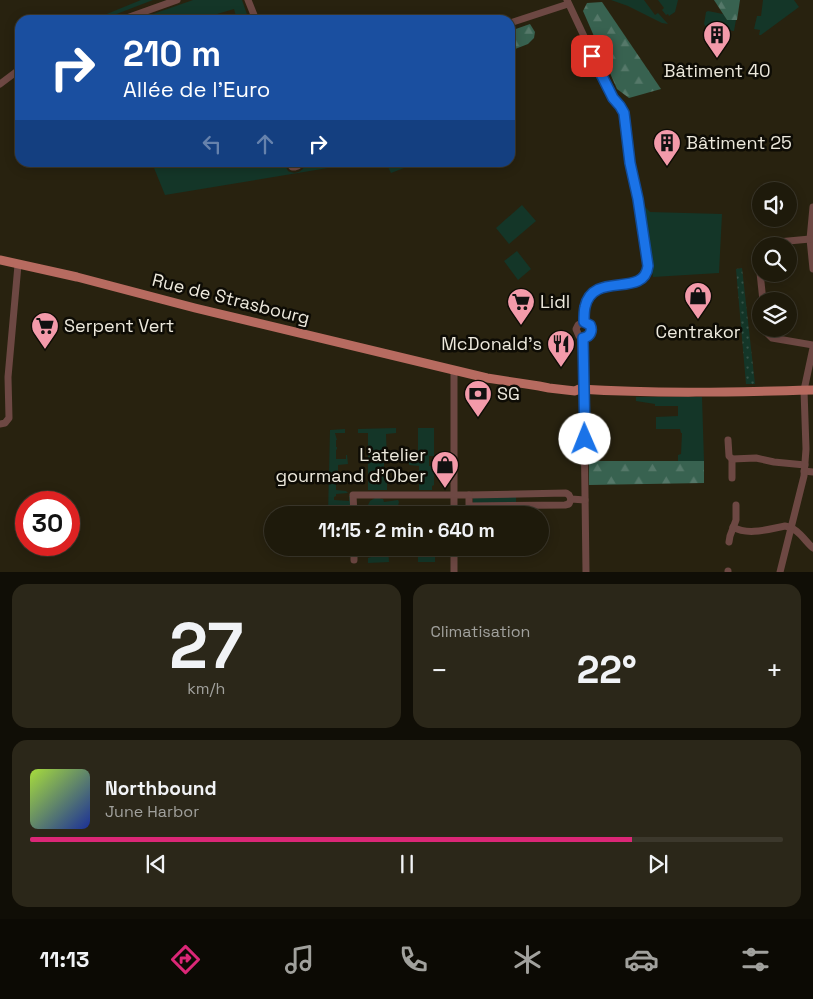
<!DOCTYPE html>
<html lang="fr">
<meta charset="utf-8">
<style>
:root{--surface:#1e1a0b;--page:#2b2719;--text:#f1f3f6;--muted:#a1a19d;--line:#3c382c;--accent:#db2777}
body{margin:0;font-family:"Space Grotesk",sans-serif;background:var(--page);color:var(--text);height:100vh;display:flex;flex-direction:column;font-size:19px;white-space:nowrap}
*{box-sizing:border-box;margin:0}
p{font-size:16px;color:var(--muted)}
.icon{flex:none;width:28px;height:28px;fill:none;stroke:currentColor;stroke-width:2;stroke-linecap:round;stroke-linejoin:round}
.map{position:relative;height:572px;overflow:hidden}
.drawer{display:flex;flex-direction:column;gap:12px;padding:12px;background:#100e06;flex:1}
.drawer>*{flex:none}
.guide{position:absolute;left:15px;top:15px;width:500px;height:152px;border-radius:15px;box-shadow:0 2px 12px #0003,0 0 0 1px var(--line);background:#1a4fa0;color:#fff;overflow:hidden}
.buttons{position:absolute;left:752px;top:182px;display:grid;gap:10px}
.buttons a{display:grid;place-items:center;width:45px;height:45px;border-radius:50%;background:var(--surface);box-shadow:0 2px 12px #0003,0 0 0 1px var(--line);font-size:25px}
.speed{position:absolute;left:15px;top:491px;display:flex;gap:10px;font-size:25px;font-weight:700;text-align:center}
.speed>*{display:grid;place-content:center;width:65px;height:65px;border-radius:50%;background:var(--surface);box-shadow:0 2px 12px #0003,0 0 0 1px var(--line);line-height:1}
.speed .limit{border:8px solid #d22;background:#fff;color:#111}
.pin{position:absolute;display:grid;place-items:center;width:42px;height:42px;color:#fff;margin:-21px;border-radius:10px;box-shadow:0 2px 8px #0006}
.me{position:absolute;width:55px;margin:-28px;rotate:359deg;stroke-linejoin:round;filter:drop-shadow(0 0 4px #0008)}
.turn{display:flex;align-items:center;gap:18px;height:105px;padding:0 25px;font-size:22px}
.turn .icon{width:65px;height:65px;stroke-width:2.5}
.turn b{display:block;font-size:35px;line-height:42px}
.lanes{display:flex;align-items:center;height:48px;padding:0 25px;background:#0003;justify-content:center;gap:25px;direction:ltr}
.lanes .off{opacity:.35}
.big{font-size:38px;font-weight:700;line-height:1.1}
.drawer .card{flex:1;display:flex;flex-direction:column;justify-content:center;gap:8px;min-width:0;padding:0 18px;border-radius:15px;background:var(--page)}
.drawer .dial{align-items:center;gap:0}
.dial b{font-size:65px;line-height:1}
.song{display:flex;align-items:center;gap:15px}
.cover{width:60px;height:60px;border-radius:8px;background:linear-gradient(135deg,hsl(80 70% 55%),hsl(230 70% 35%))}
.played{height:5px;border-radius:2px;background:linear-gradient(90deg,var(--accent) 80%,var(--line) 80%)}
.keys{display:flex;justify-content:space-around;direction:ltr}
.heat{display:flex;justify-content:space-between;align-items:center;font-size:28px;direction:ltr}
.drawer .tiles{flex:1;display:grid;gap:12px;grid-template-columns:1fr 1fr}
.card:last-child{grid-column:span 2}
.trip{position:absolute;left:264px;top:506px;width:285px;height:50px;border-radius:25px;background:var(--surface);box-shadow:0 2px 12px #0003,0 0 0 1px var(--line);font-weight:700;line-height:50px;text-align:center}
.dock{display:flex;height:80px;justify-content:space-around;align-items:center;background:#0c0a04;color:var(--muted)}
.dock .icon{width:35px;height:35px}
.dock .active{color:var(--accent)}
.dock b{font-size:22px;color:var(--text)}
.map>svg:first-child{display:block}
</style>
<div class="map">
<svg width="813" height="572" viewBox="0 0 813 572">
<defs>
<pattern id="forest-firs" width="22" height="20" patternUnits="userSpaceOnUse" patternTransform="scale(1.25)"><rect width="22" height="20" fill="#386250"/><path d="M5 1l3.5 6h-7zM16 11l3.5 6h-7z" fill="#557869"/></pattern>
<pattern id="garden-dots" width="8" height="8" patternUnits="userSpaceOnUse" patternTransform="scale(1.25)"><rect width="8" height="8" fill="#143628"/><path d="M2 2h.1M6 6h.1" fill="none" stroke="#365347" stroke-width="1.8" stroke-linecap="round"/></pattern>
</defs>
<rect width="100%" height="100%" fill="#28220f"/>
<g fill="#143628">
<polygon points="141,0 153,0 101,20 92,20"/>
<polygon points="193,0 242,0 249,20 237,20 234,9 197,20 196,16 191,17 191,20 186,20 185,19 181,20 136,20"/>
<polygon points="611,0 644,0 655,15 658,13 668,24 662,23 628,6"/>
<polygon points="658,0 678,0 675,12 669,16 668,14 666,15 662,10 664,8"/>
<polygon points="763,0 794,0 799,7 761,35 759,35 760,30 754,29 757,16 761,16"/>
<polygon points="708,11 723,14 727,20 736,20 734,31 706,27 704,24 706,12"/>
<path d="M255 162 257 166 268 163H284L288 171C294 174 301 173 304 167H306V166L305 165V163H358L165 195 152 163Z"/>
<polygon points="386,163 417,163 391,173"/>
<polygon points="642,204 650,212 722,214 719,273 653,277"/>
<polygon points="522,205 536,221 509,244 496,228"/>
<polygon points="517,251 531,269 518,280 504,261"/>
<polygon points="636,397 702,397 704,461 678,461 678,455 681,454 682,433 681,433 680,429 656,429 656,417 678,416 678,406 655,406 655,404 636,401"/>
<polygon points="396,428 396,433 386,434 387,462 384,462 384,475 387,476 387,490 368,490 368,433 358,433 358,429"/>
<polygon points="418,428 434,428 434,456 429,456 429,466 434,466 434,485 432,486 432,490 419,490 419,466 409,465 409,458 418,457"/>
<polygon points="345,429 345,433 335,433 337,440 336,440 336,447 337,447 337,449 336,450 336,459 346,459 346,455 347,455 348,464 338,465 338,471 336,472 336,490 346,491 348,493 336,494 336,496 334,497 334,500 349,501 349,496 351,496 352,515 328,515 330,430"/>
<polygon points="516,496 516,504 473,503 473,497"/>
<path d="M375 498H380L381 499H383L384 502 398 500 399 502 398 506V512C389 516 376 517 367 511L366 509 370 501Z"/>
<polygon points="370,548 388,548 389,562 368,563 368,558 371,557"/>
<rect x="418" y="548" width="17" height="14"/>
</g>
<g fill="url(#forest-firs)">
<polygon points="714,0 740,0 737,20 727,20"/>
<polygon points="602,2 661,89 629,98 617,89 583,11 587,3"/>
<polygon points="530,24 535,32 534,38 528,44 510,51 510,31"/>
<polygon points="589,461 704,461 704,483 589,485"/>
</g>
<polygon fill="url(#garden-dots)" points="742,268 755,384 746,384 736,269"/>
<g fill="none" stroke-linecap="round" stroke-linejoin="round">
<g stroke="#6d4843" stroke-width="7">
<polyline points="248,0 256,20"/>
<path d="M567 0 613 98 620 106 624 113 630 163 637 199 648 266C643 299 593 270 585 306 584 311 584 317 584 322"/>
<polyline points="121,20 177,0"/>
<polyline points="338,20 344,18 348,20"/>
<polyline points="510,23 568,4"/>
<polyline points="0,84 20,69"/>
<polyline points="289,162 292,167 295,167 298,166 300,162"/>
<polyline points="813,207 810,239 813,269"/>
<polyline points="763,301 758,254 761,246 767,243 810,239"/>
<polyline points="766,329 768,334 772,338 813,345"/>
<polyline points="583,337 586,572"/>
<path d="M583 337C590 337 593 331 590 325L584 322"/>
<polyline points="583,337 579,336 576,329 578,325 584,322"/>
<polyline points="0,424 5,423 9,418 8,377 18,265"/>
<polyline points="728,440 729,456 732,459 732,478"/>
<polyline points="732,459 756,458 774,462 805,465"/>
<polyline points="804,471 813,472"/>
<polyline points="571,499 569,504 565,505 469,506 469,495 566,493 569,495 571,499 585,500"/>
<polyline points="354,515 353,495 469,495"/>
<polyline points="454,515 454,370"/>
<path d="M733 527C748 536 769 529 785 526 798 528 804 540 813 548"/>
<polyline points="729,542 730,536 736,520 736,505"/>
<polyline points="354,548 354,560"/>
<polyline points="454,572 454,548"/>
<polyline points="728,572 728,571"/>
<polyline points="780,572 804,476 806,449 804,390 813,348"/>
</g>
<path stroke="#b76b60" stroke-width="9" d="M0 260 77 277 195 308 487 378 539 386 549 388 575 391 579 389C657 394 735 392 813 390"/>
</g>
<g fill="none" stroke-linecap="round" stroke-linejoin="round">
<defs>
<path id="route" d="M585 439 583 338C590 337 593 331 590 325L584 322C584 317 584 311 585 307 593 270 644 299 648 266L638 199 630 163 624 113 620 106 613 98 592 56"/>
</defs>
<use href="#route" stroke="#114b97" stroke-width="12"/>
<use href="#route" stroke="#1a73e8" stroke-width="9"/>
</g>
<defs>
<symbol id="building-pin" viewBox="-11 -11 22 30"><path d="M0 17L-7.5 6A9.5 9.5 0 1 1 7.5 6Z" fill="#f39aaa" stroke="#0e0c05"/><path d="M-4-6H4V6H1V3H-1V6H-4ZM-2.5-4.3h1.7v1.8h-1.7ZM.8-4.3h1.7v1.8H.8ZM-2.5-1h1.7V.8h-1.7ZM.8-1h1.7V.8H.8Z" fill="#111"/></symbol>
<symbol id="shop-pin" viewBox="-11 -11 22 30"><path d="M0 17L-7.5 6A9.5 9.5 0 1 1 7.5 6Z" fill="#f39aaa" stroke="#0e0c05"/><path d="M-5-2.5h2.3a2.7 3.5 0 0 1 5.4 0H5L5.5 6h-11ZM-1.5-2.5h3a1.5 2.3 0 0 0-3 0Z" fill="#111"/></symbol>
<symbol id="supermarket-pin" viewBox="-11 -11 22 30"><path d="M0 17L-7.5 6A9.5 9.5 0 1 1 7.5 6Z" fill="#f39aaa" stroke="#0e0c05"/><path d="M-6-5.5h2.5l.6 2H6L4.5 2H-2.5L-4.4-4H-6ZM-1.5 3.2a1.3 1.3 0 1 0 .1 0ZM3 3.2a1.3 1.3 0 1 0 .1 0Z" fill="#111"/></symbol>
<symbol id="restaurant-pin" viewBox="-11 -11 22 30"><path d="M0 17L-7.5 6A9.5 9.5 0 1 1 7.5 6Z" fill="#f39aaa" stroke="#0e0c05"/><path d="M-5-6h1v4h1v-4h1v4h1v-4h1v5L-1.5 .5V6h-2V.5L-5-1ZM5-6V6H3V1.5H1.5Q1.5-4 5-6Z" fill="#111"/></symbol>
<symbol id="bank-pin" viewBox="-11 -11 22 30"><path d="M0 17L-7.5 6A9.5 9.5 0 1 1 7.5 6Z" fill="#f39aaa" stroke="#0e0c05"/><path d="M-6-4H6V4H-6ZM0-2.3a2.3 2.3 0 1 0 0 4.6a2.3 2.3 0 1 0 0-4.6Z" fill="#111"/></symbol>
</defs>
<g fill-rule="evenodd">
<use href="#building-pin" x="701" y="19" width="32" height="43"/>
<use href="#building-pin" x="651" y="127" width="32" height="43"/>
<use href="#shop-pin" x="682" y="280" width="32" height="43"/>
<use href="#supermarket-pin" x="505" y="286" width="32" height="43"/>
<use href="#supermarket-pin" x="29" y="310" width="32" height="43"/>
<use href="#restaurant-pin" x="545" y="328" width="32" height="43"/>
<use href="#bank-pin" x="462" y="378" width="32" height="43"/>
<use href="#shop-pin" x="429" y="449" width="32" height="43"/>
</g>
<g text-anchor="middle" stroke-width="5" stroke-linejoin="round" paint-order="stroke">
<g font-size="18" fill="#ede9dd" stroke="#0e0c05" text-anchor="start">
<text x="717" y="77" text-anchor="middle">Bâtiment 40</text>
<text x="686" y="149">Bâtiment 25</text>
<text x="540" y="308">Lidl</text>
<text x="64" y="332">Serpent Vert</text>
<text x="698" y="338" text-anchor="middle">Centrakor</text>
<text x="542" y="350" text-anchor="end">McDonald's</text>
<text x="497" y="400">SG</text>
<text x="426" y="461" text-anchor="end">L'atelier<tspan x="426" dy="21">gourmand d'Ober</tspan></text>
</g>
<g font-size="18" fill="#ede9dd" stroke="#0e0c05">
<text transform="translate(231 299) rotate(14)" y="6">Rue de Strasbourg</text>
</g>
</g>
</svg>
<div class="buttons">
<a><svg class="icon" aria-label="sound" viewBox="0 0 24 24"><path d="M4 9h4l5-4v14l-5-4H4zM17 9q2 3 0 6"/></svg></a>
<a><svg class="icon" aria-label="search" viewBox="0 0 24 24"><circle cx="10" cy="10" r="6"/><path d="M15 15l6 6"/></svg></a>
<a><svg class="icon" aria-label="layers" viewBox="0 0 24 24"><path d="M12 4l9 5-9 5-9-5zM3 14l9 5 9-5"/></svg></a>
</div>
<div class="speed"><div class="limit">30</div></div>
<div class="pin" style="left:592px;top:56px;background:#d93025"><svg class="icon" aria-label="arrive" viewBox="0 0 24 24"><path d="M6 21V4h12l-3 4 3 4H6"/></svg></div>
<svg class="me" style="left:585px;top:439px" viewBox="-20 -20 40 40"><circle r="19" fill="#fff"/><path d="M0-13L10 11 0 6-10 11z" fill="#1a73e8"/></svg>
<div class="trip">11:15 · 2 min · 640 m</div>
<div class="guide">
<div class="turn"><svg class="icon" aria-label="right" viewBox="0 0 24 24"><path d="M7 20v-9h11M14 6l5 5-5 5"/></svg><div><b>210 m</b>Allée de l'Euro</div></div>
<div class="lanes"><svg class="icon off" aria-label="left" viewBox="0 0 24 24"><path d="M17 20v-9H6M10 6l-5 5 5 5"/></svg><svg class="icon off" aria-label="ahead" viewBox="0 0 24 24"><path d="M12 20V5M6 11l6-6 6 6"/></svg><svg class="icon" aria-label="right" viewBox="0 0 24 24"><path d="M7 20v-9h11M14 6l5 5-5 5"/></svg></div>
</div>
</div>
<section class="drawer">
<div class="tiles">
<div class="card dial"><b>27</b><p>km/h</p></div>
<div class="card"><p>Climatisation</p>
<div class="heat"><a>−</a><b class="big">22°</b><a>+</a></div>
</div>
<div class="card">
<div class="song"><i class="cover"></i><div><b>Northbound</b><p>June Harbor</p></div></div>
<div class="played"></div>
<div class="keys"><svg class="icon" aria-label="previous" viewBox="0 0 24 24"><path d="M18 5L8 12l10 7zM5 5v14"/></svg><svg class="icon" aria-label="pause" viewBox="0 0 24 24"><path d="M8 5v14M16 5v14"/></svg><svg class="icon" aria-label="next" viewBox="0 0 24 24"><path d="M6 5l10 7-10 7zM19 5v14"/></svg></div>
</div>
</div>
</section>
<nav class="dock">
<b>11:13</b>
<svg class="icon active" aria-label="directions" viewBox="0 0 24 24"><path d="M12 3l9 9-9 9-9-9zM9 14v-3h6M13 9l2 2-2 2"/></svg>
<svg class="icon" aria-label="music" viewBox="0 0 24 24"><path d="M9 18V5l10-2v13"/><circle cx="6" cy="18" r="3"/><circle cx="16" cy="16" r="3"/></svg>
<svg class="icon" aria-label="phone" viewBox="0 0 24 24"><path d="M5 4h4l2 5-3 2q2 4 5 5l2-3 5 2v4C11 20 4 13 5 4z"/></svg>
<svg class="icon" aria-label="climate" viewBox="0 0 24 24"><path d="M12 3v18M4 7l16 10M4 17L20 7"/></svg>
<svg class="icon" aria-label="car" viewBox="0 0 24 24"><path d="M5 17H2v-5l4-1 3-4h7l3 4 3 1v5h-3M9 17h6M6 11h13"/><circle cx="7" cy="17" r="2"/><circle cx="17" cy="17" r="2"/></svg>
<svg class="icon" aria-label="filters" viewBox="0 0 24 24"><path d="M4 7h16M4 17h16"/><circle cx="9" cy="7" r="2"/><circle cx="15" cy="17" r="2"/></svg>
</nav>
